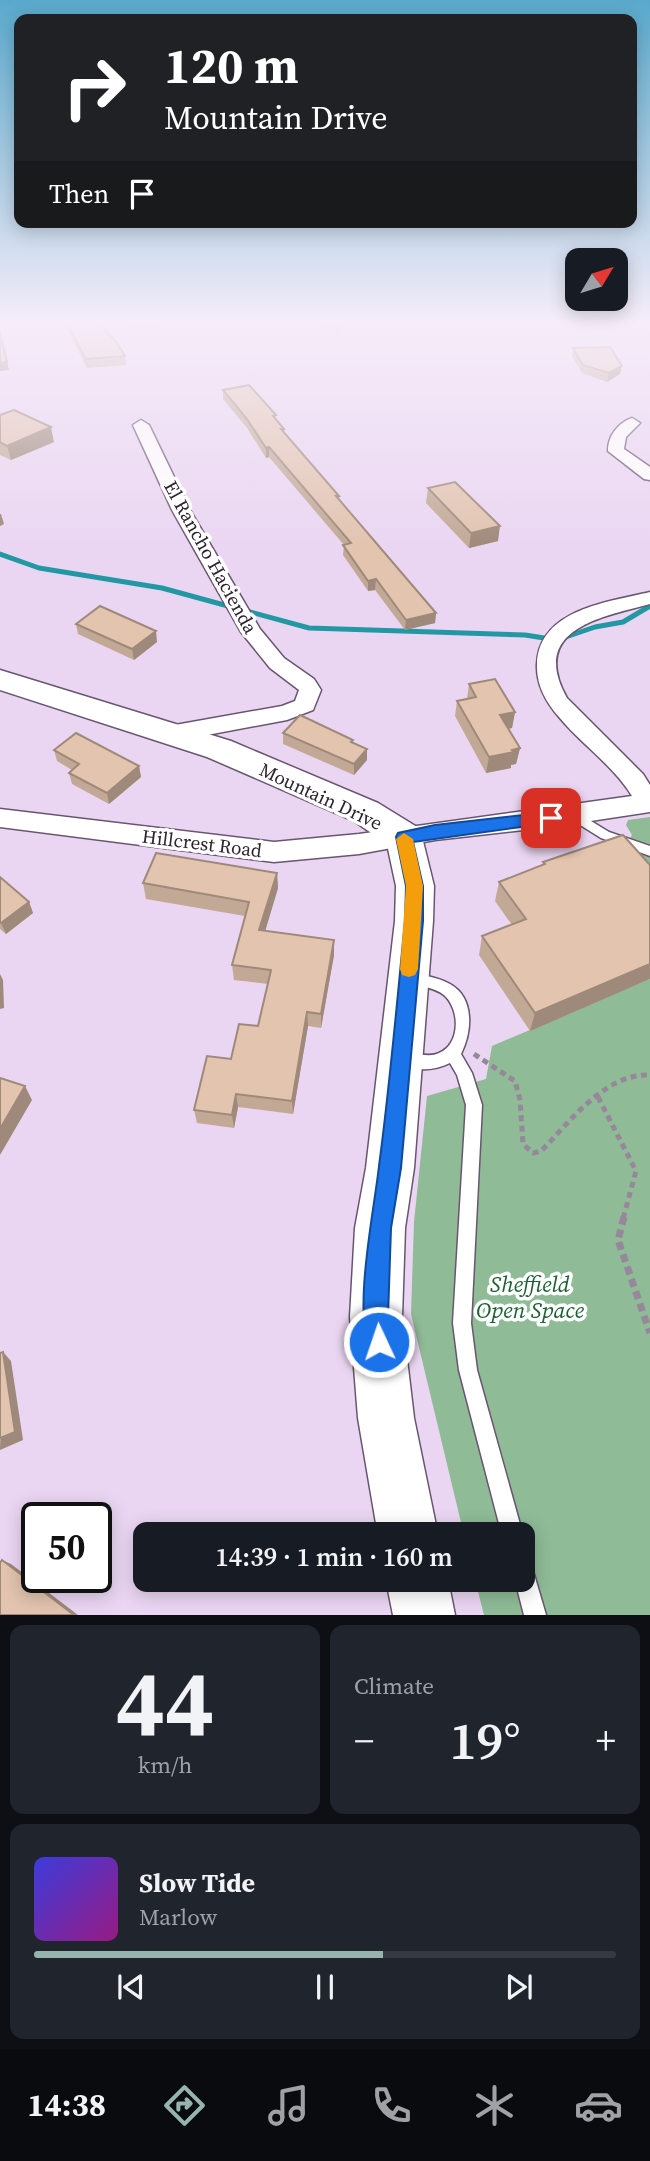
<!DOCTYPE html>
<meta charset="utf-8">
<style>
:root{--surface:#171b24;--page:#20242c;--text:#f1f3f6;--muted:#9ea1a6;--line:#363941;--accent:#96b4ad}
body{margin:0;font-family:"Source Serif 4",serif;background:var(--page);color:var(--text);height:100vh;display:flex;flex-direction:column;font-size:26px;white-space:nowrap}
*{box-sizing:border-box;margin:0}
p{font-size:23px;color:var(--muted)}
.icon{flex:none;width:38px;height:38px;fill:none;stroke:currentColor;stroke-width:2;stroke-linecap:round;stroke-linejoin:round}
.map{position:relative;height:1615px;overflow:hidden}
.panel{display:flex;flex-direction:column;gap:10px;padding:10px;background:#0d0f14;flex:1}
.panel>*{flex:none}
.banner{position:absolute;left:14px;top:14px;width:623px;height:214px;border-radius:14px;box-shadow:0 4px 18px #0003;background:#202124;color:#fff;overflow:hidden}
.needle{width:46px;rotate:52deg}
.buttons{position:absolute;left:565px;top:248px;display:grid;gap:14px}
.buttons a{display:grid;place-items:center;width:63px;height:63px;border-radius:14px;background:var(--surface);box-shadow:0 4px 18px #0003;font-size:35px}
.speed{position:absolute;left:21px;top:1502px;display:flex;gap:14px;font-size:35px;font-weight:700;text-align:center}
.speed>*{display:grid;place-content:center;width:91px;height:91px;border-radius:50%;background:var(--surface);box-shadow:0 4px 18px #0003;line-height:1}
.speed .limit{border:4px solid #111;border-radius:10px;background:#fff;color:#111}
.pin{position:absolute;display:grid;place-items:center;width:60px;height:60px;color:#fff;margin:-30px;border-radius:14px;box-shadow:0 4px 10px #0006}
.me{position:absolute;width:77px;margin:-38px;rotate:357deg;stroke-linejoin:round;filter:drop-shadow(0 0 5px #0008)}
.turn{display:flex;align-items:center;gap:24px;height:147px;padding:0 35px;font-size:32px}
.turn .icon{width:91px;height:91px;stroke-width:2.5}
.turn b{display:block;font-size:49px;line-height:60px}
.then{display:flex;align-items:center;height:66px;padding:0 35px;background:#0003;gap:14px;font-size:26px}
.big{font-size:52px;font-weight:600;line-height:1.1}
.panel .widget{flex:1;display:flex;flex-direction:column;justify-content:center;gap:10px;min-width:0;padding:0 24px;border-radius:14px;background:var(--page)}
.panel .dial{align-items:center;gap:0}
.dial b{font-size:91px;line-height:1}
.song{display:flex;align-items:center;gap:21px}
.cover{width:84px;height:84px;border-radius:10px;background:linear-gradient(135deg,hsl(240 70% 55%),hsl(310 70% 35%))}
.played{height:7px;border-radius:4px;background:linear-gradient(90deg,var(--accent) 60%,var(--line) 60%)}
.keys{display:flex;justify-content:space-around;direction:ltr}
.heat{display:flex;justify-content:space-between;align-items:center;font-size:38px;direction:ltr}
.panel .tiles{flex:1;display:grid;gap:10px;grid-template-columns:1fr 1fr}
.widget:last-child{grid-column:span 2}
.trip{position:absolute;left:133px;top:1522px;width:402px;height:70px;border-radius:14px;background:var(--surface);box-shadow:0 4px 18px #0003;font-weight:600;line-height:70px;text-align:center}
.tab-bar{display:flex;height:112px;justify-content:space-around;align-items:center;background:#090b0e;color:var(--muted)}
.tab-bar .icon{width:49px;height:49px}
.tab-bar .current{color:var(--accent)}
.tab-bar b{font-size:32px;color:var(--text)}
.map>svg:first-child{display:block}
</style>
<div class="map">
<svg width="650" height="1615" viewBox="0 0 650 1615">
<rect width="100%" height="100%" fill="#ead6f2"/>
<g fill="#8fbb97">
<polygon points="650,817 650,886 627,843 632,835 626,825 628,820"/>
<polygon points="650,979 650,1615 484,1615 475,1580 523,1580 523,1535 464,1535 411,1314 414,1222 427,1096 486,1079 492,1046"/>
</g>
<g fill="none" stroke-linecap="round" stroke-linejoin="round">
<polyline stroke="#2298a2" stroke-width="5" points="0,554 39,568 162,588 309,628 525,635 557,640 595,627 623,622 650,606"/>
<defs>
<g id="service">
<polygon points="573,810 609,832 650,846 650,856 601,838 569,818 567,815 569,812"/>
<path d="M412 972C424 976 438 977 450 984 475 998 472 1032 461 1054L472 1073 482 1105 471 1323 477 1370 523 1535H502L459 1370 453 1323 466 1105 457 1075 450 1063C434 1071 417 1071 401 1065L398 1060 401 1055C413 1050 427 1059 439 1053 461 1044 460 1009 444 995 434 987 419 986 407 982L405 978 407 974Z"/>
<polygon points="523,1561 531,1564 546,1615 524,1615 515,1580 523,1580"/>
</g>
<g id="minor">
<path d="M632 418 640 423 626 437 624 449 650 467V480L644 479 608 451C608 436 618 423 632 418Z"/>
<polygon points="141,420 149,425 190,510 260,629 284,658 314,679 321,690 313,710 287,720 175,741 167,738 164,733 167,728 175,725 282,706 295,701 299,690 270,668 241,632 172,510 133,425"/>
<path d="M650 592V604C602 617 528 629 567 698L643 774 650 785V812L551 827 435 840 359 854 274 862 0 827V809L274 842 359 834 632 796C613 765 582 745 559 717 546 702 536 685 537 664 539 609 609 602 650 592Z"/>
</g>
<g id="secondary">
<polygon points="0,670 231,741 378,803 417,827 422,837 434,886 433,921 414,1168 405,1228 402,1317 414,1418 438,1535 378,1535 358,1418 350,1317 355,1228 366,1168 395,921 396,886 387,844 354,821 207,757 0,690"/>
<polygon points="386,1580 448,1580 455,1615 393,1615"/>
</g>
</defs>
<use href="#service" stroke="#68566f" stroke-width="3"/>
<use href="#minor" stroke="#68566f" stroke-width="3"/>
<use href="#secondary" stroke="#68566f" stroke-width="3"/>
<g stroke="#96879b" stroke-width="5" stroke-dasharray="6 4.5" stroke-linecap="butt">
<path d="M474 1054 515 1081 520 1100 523 1144 533 1153 541 1151C570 1122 605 1073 650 1075"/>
<polyline points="598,1097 636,1171 623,1219"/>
</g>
<polyline stroke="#96879b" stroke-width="7" stroke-dasharray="8 5" stroke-linecap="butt" points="624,1217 618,1240 650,1333"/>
<use href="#service" fill="#fff" fill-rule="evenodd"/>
<use href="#minor" fill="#fff" fill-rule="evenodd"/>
<use href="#secondary" fill="#fff" fill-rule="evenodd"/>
</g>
<g fill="#c2a996">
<polygon points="63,321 97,321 125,356 126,365 87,368"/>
<polygon points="302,321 343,321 343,325 340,333"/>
<polygon points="573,348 620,374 607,382 582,373 572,356"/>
<polygon points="223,390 276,419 284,429 285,434 339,496 339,500 436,613 435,623 405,630 375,590 368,591 343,555 344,545 269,457 266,458 247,428 223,399"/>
<polygon points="0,415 54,442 11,460 0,455"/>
<polygon points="428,488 498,541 469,548 426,503"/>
<polygon points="76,624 157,642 134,660 78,634"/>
<polygon points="469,684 515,712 512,728 508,729 520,748 516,764 511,765 511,768 486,773 455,716 457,701 467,699"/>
<polygon points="283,733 353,743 367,760 354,775 283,744"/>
<polygon points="54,750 139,766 141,777 109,804 72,784 69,773 72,770 57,761"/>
<polygon points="623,835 530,1031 479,955 482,936 512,925 495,901 499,882 542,866 543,862"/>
<polygon points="277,873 278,888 265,931 334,940 334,955 321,1028 308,1026 293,1114 238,1107 234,1128 197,1123 194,1110 231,1059 258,1026 268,984 234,980 232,965 245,916 146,899 143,883"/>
<polygon points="0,877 29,902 33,913 6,934 0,929"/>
</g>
<g fill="#9e897a">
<polygon points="130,321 166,321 167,326 131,329"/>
<polygon points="342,321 343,321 343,325 340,333 340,326"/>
<polygon points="7,362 9,370 0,371 0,363"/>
<polygon points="622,366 620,374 607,382 609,373"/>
<polygon points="51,427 54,442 11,460 7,446"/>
<polygon points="269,447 269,457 266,458 266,448"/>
<polygon points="0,514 1,514 4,524 0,526"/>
<polygon points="500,526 498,541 469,548 471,533"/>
<polygon points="376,579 375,590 368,591 368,581"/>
<polygon points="436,613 435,623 405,630 406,620"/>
<polygon points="156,631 157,642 134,660 132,649"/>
<polygon points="515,712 512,728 497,731 500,715"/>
<polygon points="520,748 516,764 511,765 511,768 486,773 489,757"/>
<polygon points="367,749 367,760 354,775 354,764"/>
<polygon points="139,766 141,777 109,804 107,793"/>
<polygon points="277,873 278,888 261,945 259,930"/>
<polygon points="29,902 33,913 6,934 1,923"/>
<polygon points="334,940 334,955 321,1028 321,1014"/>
<polygon points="650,964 650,979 530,1031 535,1013"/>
<polygon points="0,974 3,980 4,1008 0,1009"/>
<polygon points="307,1012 308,1026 293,1114 292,1101"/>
<polygon points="25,1086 32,1100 0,1155 0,1129"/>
<polygon points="236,1094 238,1107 234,1128 232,1115"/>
<polygon points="3,1352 11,1361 23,1440 0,1450"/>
<polygon points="2,1560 11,1564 78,1615 74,1615"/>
</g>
<g fill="#e2c4af" stroke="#9e897a" stroke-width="2">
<polygon points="65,321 97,321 117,343 125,356 86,359"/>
<polygon points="326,321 342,321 340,326"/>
<polygon points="0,333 7,362 0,363"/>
<polygon points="610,347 622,366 609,373 583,365 573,348"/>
<polygon points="249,385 276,415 273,416 284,429 281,429 339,496 336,496 436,613 406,620 376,579 368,581 343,545 351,543 269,447 266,448 247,419 223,390"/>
<polygon points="14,410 51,427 7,446 0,442 0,415"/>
<polygon points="455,482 500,526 471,533 428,488"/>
<polygon points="100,606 156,631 132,649 76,624"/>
<polygon points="495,679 515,712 500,715 520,748 512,750 514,752 489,757 457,701 476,697 469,684"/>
<polygon points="300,715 353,740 351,742 367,749 354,764 283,733"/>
<polygon points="76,733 139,766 107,793 69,773 79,764 54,750"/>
<polygon points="623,835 650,865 650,964 535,1013 482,936 526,919 499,882 545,864 543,862"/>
<polygon points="156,853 277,873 259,930 334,940 321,1014 307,1012 292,1101 236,1094 232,1115 194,1110 207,1056 231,1059 239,1024 258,1026 271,970 232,965 249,902 143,883"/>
<polygon points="0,877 29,902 1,923 0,922"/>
<polygon points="0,1078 25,1086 0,1129"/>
<polygon points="3,1352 15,1432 0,1438 0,1353"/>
<polygon points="2,1560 74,1615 0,1615 0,1563"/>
</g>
<linearGradient id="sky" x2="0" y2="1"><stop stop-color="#59a9cc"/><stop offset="0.59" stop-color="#f6edf9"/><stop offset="1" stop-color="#f6edf9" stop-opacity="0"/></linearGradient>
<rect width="650" height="547" fill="url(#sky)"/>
<path fill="#1a73e8" stroke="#114b97" stroke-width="2" d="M551 812 557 814 559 818 557 822 413 842 423 886V921L401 1168 391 1228 388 1317 391 1342 387 1351 379 1355 370 1351C353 1309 374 1212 379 1166 390 1084 397 1002 405 921L406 886 396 837 398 833 435 825Z"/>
<polygon fill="#f59e0b" points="404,833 413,839 423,886 418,969 415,975 409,977 402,975 400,969 406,886 396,839"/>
<g text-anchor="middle" stroke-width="7" stroke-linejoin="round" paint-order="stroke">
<g font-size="19" fill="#2c242e" stroke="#fff">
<text transform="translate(211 557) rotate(61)" y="7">El Rancho Hacienda</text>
<text transform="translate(321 796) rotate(25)" y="7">Mountain Drive</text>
<text transform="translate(202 843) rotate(7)" y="7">Hillcrest Road</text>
</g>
<g font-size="23" font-style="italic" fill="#1d6132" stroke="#fff">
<text x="530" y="1292">Sheffield<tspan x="530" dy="26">Open Space</tspan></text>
</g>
</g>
</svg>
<div class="buttons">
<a><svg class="needle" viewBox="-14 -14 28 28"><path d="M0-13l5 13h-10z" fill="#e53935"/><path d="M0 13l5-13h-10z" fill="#9ea1a6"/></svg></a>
</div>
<div class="speed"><div class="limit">50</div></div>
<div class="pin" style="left:551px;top:818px;background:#d93025"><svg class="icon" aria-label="arrive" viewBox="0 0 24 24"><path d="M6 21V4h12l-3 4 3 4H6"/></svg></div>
<svg class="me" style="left:379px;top:1342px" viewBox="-20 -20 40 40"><circle r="17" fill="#1a73e8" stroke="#fff" stroke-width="3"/><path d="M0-11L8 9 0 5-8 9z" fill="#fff"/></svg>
<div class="trip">14:39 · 1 min · 160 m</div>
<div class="banner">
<div class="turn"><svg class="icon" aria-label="right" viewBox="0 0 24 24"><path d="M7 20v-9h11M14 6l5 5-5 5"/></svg><div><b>120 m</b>Mountain Drive</div></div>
<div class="then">Then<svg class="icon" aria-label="arrive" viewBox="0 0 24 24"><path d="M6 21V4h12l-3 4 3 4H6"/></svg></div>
</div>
</div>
<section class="panel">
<div class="tiles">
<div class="widget dial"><b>44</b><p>km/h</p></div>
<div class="widget"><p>Climate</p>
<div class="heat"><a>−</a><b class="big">19°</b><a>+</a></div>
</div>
<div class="widget">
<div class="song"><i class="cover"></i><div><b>Slow Tide</b><p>Marlow</p></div></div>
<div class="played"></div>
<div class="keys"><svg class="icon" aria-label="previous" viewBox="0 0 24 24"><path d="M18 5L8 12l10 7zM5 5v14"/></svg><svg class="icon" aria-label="pause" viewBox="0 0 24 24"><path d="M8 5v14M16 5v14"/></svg><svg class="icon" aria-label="next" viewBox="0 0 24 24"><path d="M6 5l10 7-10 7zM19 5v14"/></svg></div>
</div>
</div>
</section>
<nav class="tab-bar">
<b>14:38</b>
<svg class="icon current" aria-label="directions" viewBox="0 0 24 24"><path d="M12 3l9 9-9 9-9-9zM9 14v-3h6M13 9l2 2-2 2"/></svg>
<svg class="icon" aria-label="music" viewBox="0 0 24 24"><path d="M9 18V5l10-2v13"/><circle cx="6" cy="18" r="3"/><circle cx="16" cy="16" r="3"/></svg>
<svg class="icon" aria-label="phone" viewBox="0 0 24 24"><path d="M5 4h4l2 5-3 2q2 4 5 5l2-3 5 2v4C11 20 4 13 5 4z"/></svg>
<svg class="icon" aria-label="climate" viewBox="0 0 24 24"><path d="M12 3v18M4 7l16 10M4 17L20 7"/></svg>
<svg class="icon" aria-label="car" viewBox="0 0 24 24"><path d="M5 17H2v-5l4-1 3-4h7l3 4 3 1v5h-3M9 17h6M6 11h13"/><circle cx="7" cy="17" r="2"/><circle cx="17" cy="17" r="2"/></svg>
</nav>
